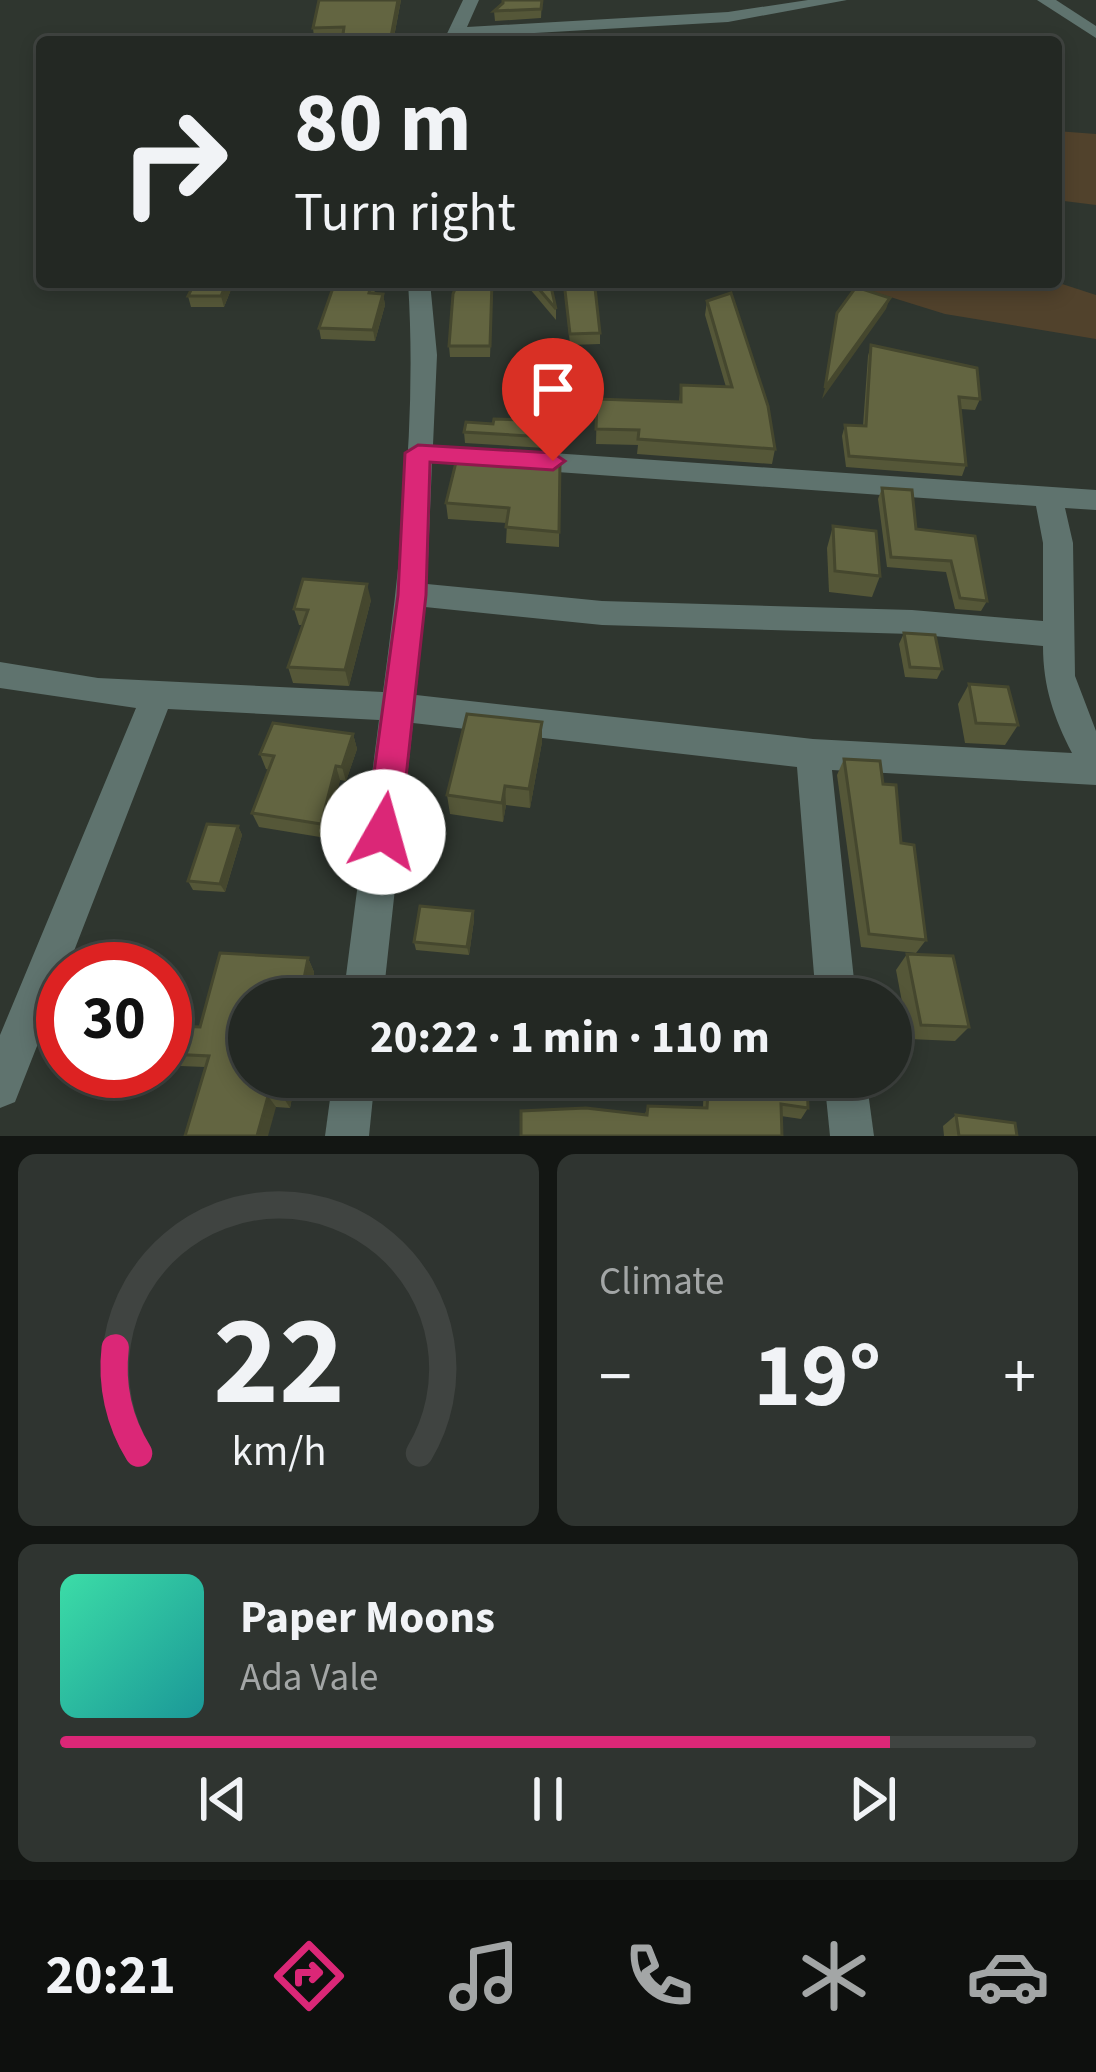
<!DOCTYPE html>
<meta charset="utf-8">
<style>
:root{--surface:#232823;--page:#2f3430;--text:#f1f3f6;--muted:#a3a6a6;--line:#404441;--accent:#db2777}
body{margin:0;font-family:"Source Sans 3",sans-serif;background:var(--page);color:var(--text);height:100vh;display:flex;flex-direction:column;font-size:45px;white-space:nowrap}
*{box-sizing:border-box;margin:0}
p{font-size:39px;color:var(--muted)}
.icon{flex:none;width:66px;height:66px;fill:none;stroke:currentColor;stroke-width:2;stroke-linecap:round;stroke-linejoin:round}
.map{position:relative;height:1136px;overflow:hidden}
.details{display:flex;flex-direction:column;gap:18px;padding:18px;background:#131613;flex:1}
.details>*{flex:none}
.banner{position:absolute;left:36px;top:36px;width:1026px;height:252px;border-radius:12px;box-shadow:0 6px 18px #0003,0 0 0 3px var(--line);background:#232823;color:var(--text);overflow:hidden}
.speed{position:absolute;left:36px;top:942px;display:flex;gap:24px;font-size:60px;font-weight:700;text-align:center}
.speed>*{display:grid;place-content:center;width:156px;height:156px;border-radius:50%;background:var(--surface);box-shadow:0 6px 18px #0003,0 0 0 3px var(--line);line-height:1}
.speed .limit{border:18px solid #d22;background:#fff;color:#111}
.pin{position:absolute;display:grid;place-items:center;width:102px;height:102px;color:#fff;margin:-123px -51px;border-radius:50% 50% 50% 0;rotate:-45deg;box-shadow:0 0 12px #0007}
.pin .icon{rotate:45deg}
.me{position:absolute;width:132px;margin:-66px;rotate:7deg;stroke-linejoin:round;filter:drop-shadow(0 0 9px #0008)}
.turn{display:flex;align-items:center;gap:42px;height:252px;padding:0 60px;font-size:54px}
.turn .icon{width:156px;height:156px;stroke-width:2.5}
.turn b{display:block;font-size:84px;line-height:102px}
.big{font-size:90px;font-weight:700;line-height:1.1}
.details .card{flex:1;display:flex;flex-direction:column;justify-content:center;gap:18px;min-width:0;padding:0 42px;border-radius:18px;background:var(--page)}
.details .dial{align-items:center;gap:0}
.dial svg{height:312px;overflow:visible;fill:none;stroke:var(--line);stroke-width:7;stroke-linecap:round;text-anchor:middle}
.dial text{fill:var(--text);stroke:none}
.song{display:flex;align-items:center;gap:36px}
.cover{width:144px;height:144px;border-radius:18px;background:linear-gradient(135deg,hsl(160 70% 55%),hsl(180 70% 35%))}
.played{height:12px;border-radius:6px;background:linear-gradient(90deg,var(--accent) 85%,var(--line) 85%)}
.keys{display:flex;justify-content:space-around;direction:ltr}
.heat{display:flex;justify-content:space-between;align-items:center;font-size:66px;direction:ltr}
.details .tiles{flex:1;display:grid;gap:18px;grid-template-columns:1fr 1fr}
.card:last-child{grid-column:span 2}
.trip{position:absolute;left:228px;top:978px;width:684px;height:120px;border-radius:60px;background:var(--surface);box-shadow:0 6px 18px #0003,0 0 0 3px var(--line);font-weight:700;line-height:120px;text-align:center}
.tabs{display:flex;height:192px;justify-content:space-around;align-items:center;background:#0e100e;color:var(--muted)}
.tabs .icon{width:84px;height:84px}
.tabs .active{color:var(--accent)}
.tabs b{font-size:54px;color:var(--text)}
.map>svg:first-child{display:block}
</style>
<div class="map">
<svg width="1096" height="1136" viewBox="0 0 1096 1136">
<rect width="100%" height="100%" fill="#2f362f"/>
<g fill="#51422c">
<polygon points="1056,131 1096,134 1096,205 1056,200"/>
<polygon points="842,282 1056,282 1096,295 1096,339 945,314"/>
</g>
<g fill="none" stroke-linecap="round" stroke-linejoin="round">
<g fill="#5f736e" fill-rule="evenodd">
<polygon points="463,0 479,0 467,27 728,12 808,0 847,0 728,22 462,37 459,42 443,42"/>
<polygon points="1037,0 1056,0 1096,26 1096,38"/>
<path d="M408 282H430L437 355 433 445 1096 490V510L1065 508 1073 543 1075 676 1096 731V785L832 770 856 999H816L797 767 413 723 383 999H343L379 720 168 709 67 969H63V980L15 1102 0 1108V1035L136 708 0 688V662L98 678 383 692C401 556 417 418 408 282ZM432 463 1036 506 1043 543V621L912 610 602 601 427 584ZM425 607 602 625 912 634 1043 646C1043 687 1054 718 1072 753L813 739 416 695Z"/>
<polygon points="333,1077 375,1077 369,1136 325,1136"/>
<polygon points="824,1077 866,1077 874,1136 830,1136"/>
</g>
</g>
<g fill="#555738">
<polygon points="319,0 401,0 393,42 342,42 342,36 314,37 313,28"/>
<polygon points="542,0 541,18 495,21 494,11"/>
<polygon points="234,282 224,307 191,307 188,296"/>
<polygon points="335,282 377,282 374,294 383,294 385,305 375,341 321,339 319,328"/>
<polygon points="493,282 490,357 450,357 449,346"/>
<polygon points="524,282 550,282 556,309 556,320"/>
<polygon points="564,282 600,333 600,344 570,345"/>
<polygon points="707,301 775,449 772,464 637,454 638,445 596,444 597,399 679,402 681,385 726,387 705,315"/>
<polygon points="871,345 980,399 975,410 961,409 966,465 962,476 846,467 842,436 845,425 863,426 868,356"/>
<polygon points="563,421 562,449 465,443 464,432 493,424"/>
<polygon points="560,461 559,547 506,543 507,523 448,519 446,503"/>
<polygon points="882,488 916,529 975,536 987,601 981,611 955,609 946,572 887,567 878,499"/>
<polygon points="833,526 880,576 872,597 829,592 827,548"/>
<polygon points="371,600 349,686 293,683 288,667 303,625 299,625 294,609"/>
<polygon points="904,633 942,669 937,679 905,677 899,644"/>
<polygon points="969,684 1018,725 1005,745 965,743 958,704"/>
<polygon points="353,734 357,749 346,781 340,780 326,838 259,827 252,813 269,770 266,769 260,754"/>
<polygon points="542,742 530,808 506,805 503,822 450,814 447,795"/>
<polygon points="844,759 883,784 926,940 916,953 861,947 837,775"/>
<polygon points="238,826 242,835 225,892 193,890 188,881"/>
<polygon points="473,911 474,920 469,955 416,950 414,942"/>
<polygon points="907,954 969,1027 955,1041 909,1039 896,970"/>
<polygon points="308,958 314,972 310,999 249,999 296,1077 290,1108 276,1107 205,1067 180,1066 169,1054"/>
<polygon points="704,1077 807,1077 808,1108 801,1119 781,1116 645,1114 648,1106 703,1108"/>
<polygon points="956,1115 1017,1136 944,1136 943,1126"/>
</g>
<g fill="#45472e">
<polygon points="398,0 401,0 393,42 390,42"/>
<polygon points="227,282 234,282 224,307 221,296"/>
<polygon points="383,294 385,305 375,341 373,330"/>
<polygon points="890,298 886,309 822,399 825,388"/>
<polygon points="367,584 371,600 349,686 345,670"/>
<polygon points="542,722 542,742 530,808 529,789"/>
<polygon points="353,734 357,749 346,781 342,767"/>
<polygon points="336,766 340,780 326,838 321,824"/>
<polygon points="505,786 506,805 503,822 502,803"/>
<polygon points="238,826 242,835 225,892 220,884"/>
<polygon points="473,911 474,920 469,955 467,947"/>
<polygon points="308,958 314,972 310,999 300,999"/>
<polygon points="286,1077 296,1077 290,1108 283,1097"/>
<polygon points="268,1096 276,1107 268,1136 257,1136"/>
</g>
<g fill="#636541" stroke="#45472e" stroke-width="3">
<polygon points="319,0 398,0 390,42 342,42 344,27 313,28"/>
<polygon points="503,0 542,0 541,9 494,11 503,3"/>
<polygon points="195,282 227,282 221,296 188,296"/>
<polygon points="335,282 372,282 369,293 383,294 373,330 319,328"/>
<polygon points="458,282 492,282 490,346 449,346 453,294"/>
<polygon points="533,282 550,282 556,309"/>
<polygon points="564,282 576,282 595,288 600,333 570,334"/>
<polygon points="856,287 890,298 825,388 837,313"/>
<polygon points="731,293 768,406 775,449 638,439 639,430 596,429 597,399 681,402 681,385 732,387 707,301"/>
<polygon points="871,345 977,368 980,399 959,397 966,465 849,456 845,425 866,426"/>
<polygon points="494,419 563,421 562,438 464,432 466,422 493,424"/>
<polygon points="458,454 560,461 559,532 506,527 509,508 446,503"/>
<polygon points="882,488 912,490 916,529 975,536 987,601 960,598 951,561 891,557"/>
<polygon points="833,526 876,531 880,576 835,571"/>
<polygon points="303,579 367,584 345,670 288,667 308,610 294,609"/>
<polygon points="904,633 935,635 942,669 910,667"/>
<polygon points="969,684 1008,687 1018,725 976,723"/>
<polygon points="467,714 542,722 529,789 505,786 502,803 447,795"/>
<polygon points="273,723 353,734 342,767 336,766 321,824 252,813 274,756 260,754"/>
<polygon points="844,759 880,761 883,784 896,785 901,843 914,845 926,940 869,934"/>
<polygon points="207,824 238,826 220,884 188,881"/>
<polygon points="420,906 473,911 467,947 414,942"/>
<polygon points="220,953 308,958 300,999 249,999 249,1077 286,1077 283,1097 268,1096 257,1136 185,1136 209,1056 169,1054 177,1026 200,1027"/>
<polygon points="907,954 953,956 969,1027 921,1025"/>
<polygon points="709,1077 807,1077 808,1108 781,1104 782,1136 521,1136 521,1111 586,1108 647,1115 648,1106 707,1108"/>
<polygon points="956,1115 1015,1123 1017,1136 959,1136"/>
</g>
<polygon fill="#db2777" stroke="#8e194d" stroke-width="3" points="418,445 553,453 565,461 553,470 430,462 426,595 400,832 395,843 383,848 371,843 366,832 398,595 405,453"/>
</svg>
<div class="speed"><div class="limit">30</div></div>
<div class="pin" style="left:553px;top:461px;background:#d93025"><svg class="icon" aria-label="arrive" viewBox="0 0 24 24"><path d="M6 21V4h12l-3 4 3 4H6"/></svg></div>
<svg class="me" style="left:383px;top:832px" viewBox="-20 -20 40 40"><circle r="19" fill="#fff"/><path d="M0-13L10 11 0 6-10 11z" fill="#db2777"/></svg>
<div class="trip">20:22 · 1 min · 110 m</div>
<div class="banner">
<div class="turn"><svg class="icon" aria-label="right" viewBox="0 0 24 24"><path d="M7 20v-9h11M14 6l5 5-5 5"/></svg><div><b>80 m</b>Turn right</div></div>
</div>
</div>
<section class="details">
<div class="tiles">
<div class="card dial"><svg viewBox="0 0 100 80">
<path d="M14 69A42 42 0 1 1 86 69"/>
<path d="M14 69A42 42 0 0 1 8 42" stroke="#db2777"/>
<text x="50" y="56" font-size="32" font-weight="700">22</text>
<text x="50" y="72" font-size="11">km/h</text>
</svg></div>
<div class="card"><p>Climate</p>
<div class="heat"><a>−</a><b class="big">19°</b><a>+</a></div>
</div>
<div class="card">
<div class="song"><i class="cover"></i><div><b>Paper Moons</b><p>Ada Vale</p></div></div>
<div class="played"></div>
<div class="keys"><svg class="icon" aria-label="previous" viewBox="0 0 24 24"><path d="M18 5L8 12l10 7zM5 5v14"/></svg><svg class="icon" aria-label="pause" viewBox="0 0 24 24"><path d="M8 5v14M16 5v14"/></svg><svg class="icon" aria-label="next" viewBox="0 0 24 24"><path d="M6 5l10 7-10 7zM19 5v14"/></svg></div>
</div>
</div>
</section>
<nav class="tabs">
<b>20:21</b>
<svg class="icon active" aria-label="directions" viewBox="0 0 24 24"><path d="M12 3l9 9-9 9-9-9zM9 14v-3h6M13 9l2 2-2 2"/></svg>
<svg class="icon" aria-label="music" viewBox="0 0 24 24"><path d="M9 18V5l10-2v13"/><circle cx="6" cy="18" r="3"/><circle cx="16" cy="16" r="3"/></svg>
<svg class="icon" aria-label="phone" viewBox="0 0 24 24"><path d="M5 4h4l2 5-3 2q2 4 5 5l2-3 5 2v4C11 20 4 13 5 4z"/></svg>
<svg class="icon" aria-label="climate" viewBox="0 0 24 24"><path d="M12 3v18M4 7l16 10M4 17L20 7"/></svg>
<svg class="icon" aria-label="car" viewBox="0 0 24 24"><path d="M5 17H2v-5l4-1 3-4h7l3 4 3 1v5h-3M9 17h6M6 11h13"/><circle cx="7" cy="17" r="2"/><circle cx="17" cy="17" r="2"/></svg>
</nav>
